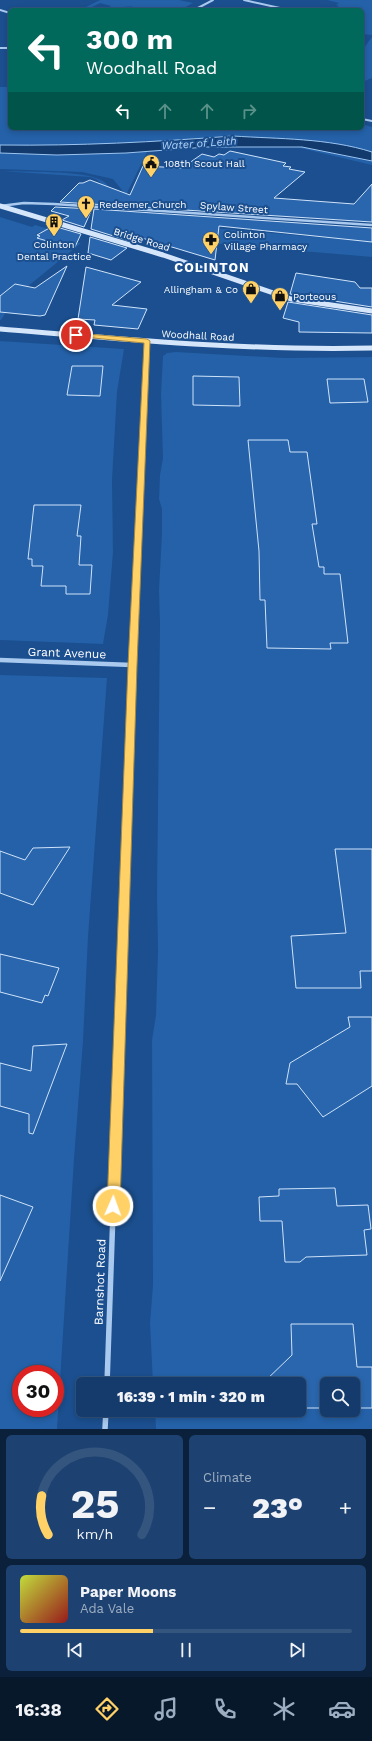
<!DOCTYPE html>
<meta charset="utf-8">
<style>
:root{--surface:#143b6b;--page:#1d4271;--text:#f1f3f6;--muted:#9dadc1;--line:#33557e;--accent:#ffd166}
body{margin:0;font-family:"Work Sans",sans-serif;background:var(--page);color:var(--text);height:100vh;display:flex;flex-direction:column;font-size:15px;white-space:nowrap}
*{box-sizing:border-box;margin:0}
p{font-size:13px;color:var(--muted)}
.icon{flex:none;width:22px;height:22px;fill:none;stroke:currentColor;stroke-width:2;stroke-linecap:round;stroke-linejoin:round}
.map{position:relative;height:1429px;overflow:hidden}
.panel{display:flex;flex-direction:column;gap:6px;padding:6px;background:#0b203b;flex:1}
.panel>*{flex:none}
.guide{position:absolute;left:8px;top:8px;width:356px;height:122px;border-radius:6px;box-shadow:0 2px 6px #0003,0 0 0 1px var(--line);background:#00695c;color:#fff;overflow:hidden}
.tools{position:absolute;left:320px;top:1377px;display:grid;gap:8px}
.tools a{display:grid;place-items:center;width:40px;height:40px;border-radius:6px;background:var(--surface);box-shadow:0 2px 6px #0003,0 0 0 1px var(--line);font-size:20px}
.speed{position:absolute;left:12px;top:1365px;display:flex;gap:8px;font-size:20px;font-weight:700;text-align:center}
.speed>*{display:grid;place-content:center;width:52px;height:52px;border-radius:50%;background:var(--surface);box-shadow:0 2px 6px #0003,0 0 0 1px var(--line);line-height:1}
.speed .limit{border:6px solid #d22;background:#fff;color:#111}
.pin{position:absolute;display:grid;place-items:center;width:34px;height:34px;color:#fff;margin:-17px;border:2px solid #fff;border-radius:50%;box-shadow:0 1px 4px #0007}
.me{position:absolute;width:44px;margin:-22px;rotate:2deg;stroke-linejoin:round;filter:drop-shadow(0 0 3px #0008)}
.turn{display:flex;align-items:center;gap:14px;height:84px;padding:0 12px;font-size:18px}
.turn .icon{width:52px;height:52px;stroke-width:2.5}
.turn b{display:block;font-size:28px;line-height:34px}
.lanes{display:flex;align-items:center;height:38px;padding:0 12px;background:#0003;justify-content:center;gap:20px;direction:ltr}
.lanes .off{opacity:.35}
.big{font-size:30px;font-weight:800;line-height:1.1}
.panel .card{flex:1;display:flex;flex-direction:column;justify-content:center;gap:6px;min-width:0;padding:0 14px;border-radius:6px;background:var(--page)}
.panel .dial{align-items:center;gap:0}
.dial svg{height:104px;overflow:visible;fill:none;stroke:var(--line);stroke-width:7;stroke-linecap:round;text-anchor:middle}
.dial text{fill:var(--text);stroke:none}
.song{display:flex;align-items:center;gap:12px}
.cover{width:48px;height:48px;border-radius:6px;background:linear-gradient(135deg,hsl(70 70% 55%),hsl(0 70% 35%))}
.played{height:4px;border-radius:2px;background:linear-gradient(90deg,var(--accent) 40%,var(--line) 40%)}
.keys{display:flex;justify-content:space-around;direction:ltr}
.heat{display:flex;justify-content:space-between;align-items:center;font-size:22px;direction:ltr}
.panel .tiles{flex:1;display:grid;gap:6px;grid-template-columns:1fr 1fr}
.card:last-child{grid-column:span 2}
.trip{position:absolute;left:76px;top:1377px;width:230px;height:40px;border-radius:6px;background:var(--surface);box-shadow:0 2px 6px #0003,0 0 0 1px var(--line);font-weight:800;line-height:40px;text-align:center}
.tab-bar{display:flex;height:64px;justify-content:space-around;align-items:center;background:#08182b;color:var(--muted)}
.tab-bar .icon{width:28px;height:28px}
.tab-bar .selected{color:var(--accent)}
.tab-bar b{font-size:18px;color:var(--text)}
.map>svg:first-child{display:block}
</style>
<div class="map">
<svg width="372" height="1429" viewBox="0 0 372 1429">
<rect width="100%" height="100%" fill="#1b4f8f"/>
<g fill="#2461a8" fill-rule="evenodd">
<path d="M100 0H179L193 3 180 10H130L134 7C124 5 116 10 105 10L111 6 100 3 86 10H80Z"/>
<polygon points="327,0 372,0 372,35 362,34 362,10 330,10 339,6 336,5 339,3"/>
<polygon points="372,37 372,78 362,82 362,48 364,48"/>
<polygon points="0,87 10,87 10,128 362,128 362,124 372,127 372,165 300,148 301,147 207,147 147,152 126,195 113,179 82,172 0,169"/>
<path d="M0 171C24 172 81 170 101 180 107 183 110 188 113 193L96 179 90 177Z"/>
<polygon points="0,217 32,227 35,225 49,229 43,233 40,232 36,234 40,236 38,238 73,243 81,243 27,287 15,284 3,293 16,297 1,320 0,320"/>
<polygon points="158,223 372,242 372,257 173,240"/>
<polygon points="0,341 124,349 117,392 112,480 113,552 108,615 103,644 0,640"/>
<path d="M176 352 284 358 372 357V1429H156L155 1410H299V1384H153L150 1323 153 1285 152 1040 156 1015 158 951 157 894 160 625 159 590 162 533V509L159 499 160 475 163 458 161 394 163 356 167 353ZM327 1384H353V1410H327Z"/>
<path d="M0 675 107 678 88 937 83 1041 74 1159 57 1429H0ZM21 1374H55V1408H21Z"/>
</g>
<path fill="#123a6d" stroke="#9cc4f0" d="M233 136C279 139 328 138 372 152V161L302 147H207L126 153 57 155 0 153V145C78 146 155 142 233 136Z"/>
<g fill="#2a66ad" stroke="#cfe3fa">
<polygon points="230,151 286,163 283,166 291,167 289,169 305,172 274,198 354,204 372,184 372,222 60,202 79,183 83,183 90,180 130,195 143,166 182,168 202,154 214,157 219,154 224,155"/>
<polygon points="55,207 92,209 84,227 62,220 69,216 51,211"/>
<polygon points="94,209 372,228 372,242 219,226 215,260 142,238 136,243 91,229"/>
<polygon points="53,226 81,234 74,249 37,238 40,236 37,235"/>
<polygon points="90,237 127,248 111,260 88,253"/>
<polygon points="67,266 45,315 40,316 0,312 0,296 15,284 35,288"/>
<polygon points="86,267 141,282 112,305 147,309 138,329 94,325 95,320 78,319"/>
<polygon points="296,273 355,282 360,288 372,288 372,307 290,294"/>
<polygon points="288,302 372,315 372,333 299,332 299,322 283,318"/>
<polygon points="72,366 103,366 100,396 67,395"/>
<polygon points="193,376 239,377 240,406 193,405"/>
<polygon points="327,379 364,379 368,402 330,403"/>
<polygon points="248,440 288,440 290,452 307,452 317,524 312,524 319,567 324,567 324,574 340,574 348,643 330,643 331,649 267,648 265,600 260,600 259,551"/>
<polygon points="34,505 81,505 77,536 81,536 79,565 92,565 90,594 66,594 66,586 41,586 43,566 32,566 32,559 28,559"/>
<polygon points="70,847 33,905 0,893 0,851 25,860 33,848"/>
<polygon points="335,849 372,849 372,971 360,971 361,988 296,988 291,936 346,933"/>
<polygon points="0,954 59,968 48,996 45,995 42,1003 0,992"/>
<polygon points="348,1017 372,1017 372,1086 323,1117 297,1084 286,1084 290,1063 350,1027"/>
<polygon points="67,1044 33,1134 29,1133 29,1114 0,1106 0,1063 31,1071 33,1046"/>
<polygon points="335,1188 337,1206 368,1205 371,1229 364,1230 367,1255 306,1257 300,1262 285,1262 282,1221 260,1221 259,1197 279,1196 279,1189"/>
<polygon points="0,1195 33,1207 0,1281"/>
<polygon points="291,1324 353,1324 357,1367 372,1367 372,1408 353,1408 353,1384 327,1384 327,1408 299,1408 299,1384 262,1384 292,1355"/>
</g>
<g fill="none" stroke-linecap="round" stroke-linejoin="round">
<g stroke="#a9c9ee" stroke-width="2">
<polyline points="244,0 289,10"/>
<polyline points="0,10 10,13"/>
<polyline points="194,10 213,0"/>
<polyline points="0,48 10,48"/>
<polyline points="362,119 372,121"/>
</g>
<g stroke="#a9c9ee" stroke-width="2.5">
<polyline points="0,206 24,203 54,204 372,225"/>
<polyline points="146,370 147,341"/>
</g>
<polyline stroke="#a9c9ee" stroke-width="3.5" points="133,638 146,369"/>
<g stroke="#a9c9ee" stroke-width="4.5">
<polyline points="0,660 132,665"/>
<polyline points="121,984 133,637"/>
</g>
<g stroke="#a9c9ee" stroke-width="5.5">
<polyline points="107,1384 121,983"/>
<polyline points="105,1429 106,1410"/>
</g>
<g stroke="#d6e6fa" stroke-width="5">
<polyline points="0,206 163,255 291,299 372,311"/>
<path d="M0 329C124 339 247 351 372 348"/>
</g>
</g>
<polygon fill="#ffd166" stroke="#a68842" points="76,333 147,339 150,341 137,665 120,1206 118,1210 113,1212 109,1210 107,1206 128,665 144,343 73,336 73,334"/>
<defs>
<symbol id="civic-pin" viewBox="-11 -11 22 30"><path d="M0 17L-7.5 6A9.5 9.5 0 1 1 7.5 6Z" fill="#ffd166" stroke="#1b4f8f"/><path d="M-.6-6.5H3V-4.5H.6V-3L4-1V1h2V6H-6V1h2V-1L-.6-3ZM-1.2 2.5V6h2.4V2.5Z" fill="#111"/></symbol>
<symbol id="church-pin" viewBox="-11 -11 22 30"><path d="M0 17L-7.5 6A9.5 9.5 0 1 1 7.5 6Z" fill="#ffd166" stroke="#1b4f8f"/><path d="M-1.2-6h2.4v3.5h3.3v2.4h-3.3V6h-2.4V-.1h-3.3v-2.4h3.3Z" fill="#111"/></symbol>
<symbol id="building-pin" viewBox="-11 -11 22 30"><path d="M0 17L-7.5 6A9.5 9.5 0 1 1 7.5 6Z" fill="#ffd166" stroke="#1b4f8f"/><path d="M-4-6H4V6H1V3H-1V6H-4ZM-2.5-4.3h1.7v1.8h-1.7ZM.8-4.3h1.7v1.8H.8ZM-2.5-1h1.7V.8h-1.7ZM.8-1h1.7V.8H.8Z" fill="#111"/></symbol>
<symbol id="pharmacy-pin" viewBox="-11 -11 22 30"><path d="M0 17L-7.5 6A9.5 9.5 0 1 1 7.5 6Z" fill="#ffd166" stroke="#1b4f8f"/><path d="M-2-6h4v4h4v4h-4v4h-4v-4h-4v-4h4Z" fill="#111"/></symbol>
<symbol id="shop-pin" viewBox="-11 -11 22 30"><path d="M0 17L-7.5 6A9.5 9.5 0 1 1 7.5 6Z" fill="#ffd166" stroke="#1b4f8f"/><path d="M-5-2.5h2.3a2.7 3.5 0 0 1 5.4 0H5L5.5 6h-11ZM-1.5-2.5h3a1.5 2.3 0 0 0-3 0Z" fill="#111"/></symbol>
</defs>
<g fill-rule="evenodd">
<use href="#civic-pin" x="141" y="153" width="20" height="27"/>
<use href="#church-pin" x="76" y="194" width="20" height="27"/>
<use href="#building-pin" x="44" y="212" width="20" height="27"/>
<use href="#pharmacy-pin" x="201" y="230" width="20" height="27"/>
<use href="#shop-pin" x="241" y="279" width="20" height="27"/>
<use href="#shop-pin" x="270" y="286" width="20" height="27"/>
</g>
<g text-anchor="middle" stroke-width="4" stroke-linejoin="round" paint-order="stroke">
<g font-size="10" fill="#fff" stroke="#1b4f8f" text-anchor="start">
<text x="164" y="167">108th Scout Hall</text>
<text x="99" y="208">Redeemer Church</text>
<text x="224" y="238">Colinton<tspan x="224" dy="12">Village Pharmacy</tspan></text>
<text x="54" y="248" text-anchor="middle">Colinton<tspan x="54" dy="12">Dental Practice</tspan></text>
<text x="238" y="293" text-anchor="end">Allingham &amp; Co</text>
<text x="293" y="300">Porteous</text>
</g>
<g font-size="10" fill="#fff" stroke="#1b4f8f">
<text transform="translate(234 207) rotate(4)" y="4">Spylaw Street</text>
<text transform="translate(142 239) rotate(17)" y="4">Bridge Road</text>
<text transform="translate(198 335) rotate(3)" y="4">Woodhall Road</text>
</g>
<g font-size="11" font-style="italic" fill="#b5d3f5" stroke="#1b4f8f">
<text transform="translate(199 143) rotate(-4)" y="4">Water of Leith</text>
</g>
<g font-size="12" fill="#fff" stroke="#1b4f8f">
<text transform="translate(67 653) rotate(2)" y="4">Grant Avenue</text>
<text transform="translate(100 1282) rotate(-88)" y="4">Barnshot Road</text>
</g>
<g font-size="13" font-weight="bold" letter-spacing="1" fill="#fff" stroke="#1b4f8f">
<text x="212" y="272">COLINTON</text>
</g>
</g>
</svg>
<div class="tools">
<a><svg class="icon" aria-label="search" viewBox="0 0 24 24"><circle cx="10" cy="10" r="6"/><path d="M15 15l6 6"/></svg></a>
</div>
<div class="speed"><div class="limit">30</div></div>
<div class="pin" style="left:76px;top:335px;background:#d93025"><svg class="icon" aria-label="arrive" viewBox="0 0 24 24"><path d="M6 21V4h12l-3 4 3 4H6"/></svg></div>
<svg class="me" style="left:113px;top:1206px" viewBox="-20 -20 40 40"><circle r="17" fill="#ffd166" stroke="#fff" stroke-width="3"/><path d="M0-11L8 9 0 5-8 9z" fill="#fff"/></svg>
<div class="trip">16:39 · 1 min · 320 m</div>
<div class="guide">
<div class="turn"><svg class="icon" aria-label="left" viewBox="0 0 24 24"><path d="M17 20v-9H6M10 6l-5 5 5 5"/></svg><div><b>300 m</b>Woodhall Road</div></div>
<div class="lanes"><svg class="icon" aria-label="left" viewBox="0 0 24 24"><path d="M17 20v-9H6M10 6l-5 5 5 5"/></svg><svg class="icon off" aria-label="ahead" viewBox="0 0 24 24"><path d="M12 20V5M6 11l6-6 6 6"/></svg><svg class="icon off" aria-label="ahead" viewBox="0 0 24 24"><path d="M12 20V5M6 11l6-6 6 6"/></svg><svg class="icon off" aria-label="right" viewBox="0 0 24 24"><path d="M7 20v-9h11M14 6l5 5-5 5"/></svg></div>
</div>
</div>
<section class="panel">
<div class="tiles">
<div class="card dial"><svg viewBox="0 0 100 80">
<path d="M14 69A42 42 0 1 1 86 69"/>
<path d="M14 69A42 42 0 0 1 9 39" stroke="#ffd166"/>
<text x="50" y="56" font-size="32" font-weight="700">25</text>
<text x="50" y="72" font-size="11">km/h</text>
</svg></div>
<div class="card"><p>Climate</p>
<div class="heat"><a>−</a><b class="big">23°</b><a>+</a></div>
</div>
<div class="card">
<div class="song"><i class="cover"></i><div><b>Paper Moons</b><p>Ada Vale</p></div></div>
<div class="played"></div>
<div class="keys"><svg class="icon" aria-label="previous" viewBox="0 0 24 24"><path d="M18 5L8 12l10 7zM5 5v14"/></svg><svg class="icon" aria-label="pause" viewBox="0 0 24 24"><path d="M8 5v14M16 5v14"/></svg><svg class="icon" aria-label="next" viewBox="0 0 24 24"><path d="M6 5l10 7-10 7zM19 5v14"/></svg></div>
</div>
</div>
</section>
<nav class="tab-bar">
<b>16:38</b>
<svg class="icon selected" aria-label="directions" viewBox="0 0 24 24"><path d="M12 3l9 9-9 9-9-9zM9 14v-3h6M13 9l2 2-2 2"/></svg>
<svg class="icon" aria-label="music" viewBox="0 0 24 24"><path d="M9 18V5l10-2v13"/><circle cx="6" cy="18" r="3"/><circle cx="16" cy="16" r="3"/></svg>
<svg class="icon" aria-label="phone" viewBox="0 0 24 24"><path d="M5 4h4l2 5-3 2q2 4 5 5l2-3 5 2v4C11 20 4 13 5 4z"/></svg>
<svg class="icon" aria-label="climate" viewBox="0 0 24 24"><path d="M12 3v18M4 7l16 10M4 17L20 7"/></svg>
<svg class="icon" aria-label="car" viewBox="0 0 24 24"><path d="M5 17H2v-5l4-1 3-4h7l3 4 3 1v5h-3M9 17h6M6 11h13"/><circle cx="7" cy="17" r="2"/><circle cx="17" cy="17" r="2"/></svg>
</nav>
